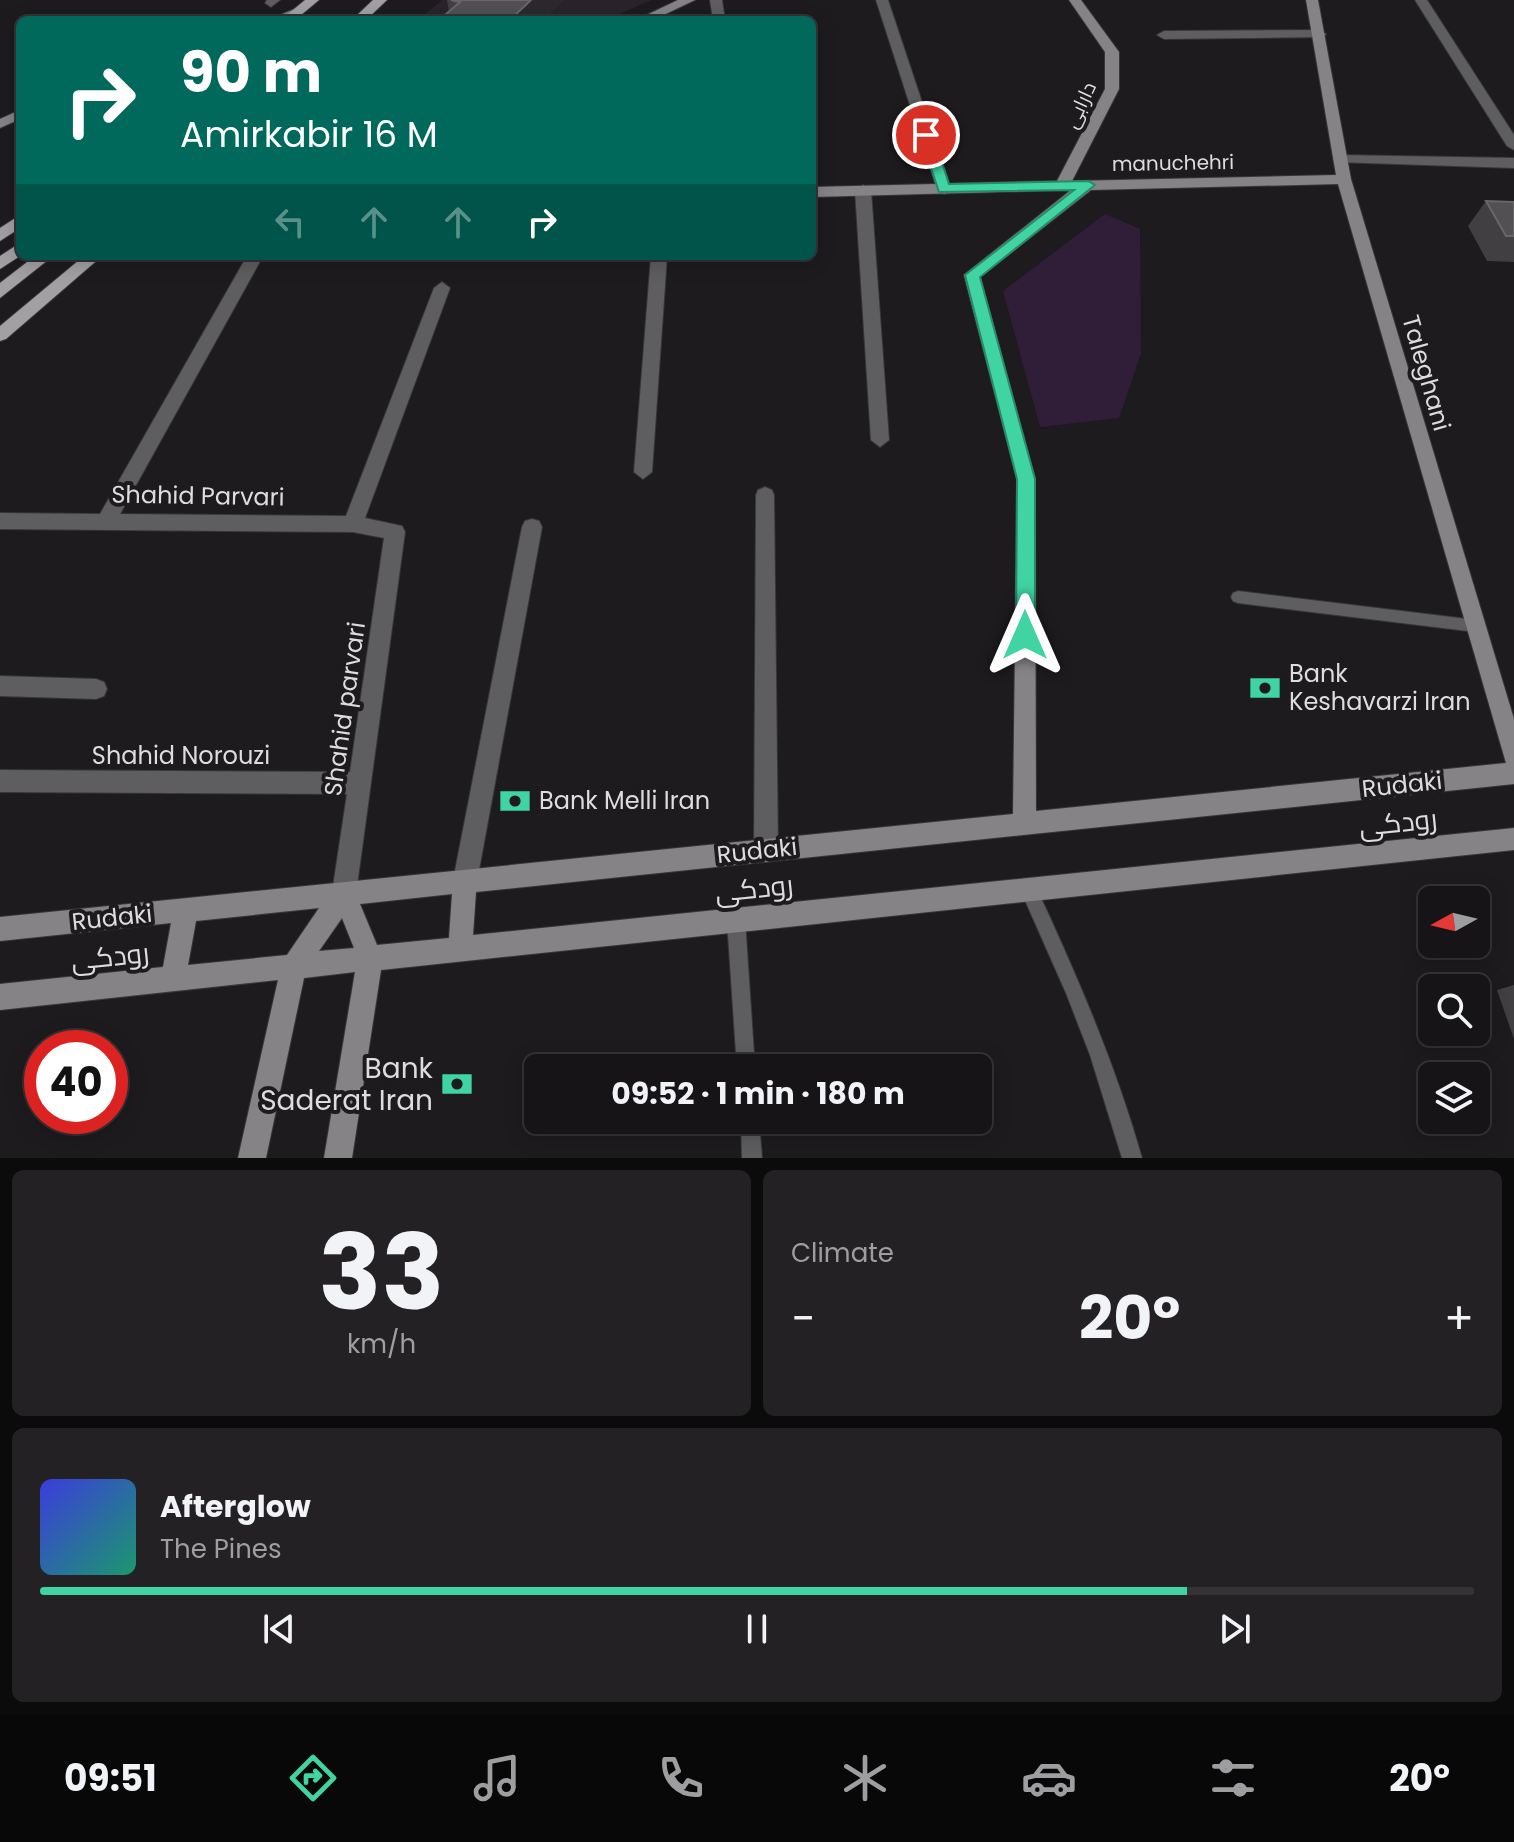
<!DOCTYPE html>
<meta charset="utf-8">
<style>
:root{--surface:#161416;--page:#232123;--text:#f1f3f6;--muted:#9e9ea1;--line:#353335;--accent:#3fd4a2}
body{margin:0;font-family:Poppins,Cairo,sans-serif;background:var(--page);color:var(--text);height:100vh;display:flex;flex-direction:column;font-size:30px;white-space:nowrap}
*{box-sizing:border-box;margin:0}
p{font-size:26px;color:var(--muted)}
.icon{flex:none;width:44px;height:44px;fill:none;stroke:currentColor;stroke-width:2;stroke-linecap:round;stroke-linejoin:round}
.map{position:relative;height:1158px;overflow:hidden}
.panel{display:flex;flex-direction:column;gap:12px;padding:12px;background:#0c0b0c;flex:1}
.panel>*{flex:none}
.hud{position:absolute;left:16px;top:16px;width:800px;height:244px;border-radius:12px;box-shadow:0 4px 20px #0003,0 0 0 2px var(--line);background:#00695c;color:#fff;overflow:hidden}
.needle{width:52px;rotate:262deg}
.tools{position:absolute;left:1418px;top:886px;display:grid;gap:16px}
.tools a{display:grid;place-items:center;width:72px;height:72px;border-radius:12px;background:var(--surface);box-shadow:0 4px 20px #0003,0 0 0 2px var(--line);font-size:40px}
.speed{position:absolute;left:24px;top:1030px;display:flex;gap:16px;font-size:40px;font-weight:700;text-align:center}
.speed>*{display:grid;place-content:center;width:104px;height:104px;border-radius:50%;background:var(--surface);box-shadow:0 4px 20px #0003,0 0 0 2px var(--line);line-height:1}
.speed .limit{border:12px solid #d22;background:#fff;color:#111}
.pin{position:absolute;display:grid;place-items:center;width:68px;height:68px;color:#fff;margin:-34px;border:4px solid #fff;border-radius:50%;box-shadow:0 2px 8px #0007}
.me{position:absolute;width:88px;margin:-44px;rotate:0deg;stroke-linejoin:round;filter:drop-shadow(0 0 6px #0008)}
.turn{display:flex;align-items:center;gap:28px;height:168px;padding:0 32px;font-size:36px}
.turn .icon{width:104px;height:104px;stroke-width:2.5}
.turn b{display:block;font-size:56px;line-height:68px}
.lanes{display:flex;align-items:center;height:76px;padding:0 32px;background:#0003;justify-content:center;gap:40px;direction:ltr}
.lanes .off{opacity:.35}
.big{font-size:60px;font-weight:700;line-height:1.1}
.panel .tile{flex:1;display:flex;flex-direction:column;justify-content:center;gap:12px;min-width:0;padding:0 28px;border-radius:12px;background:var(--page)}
.panel .dial{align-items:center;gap:0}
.dial b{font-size:104px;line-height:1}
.song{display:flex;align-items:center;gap:24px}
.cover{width:96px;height:96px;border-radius:12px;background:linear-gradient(135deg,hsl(240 70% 55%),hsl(160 70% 35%))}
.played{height:8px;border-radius:4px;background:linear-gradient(90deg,var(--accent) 80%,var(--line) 80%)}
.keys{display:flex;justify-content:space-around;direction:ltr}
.heat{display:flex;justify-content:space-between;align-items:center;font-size:44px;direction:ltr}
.panel .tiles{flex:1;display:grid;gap:12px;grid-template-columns:1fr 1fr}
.tile:last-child{grid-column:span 2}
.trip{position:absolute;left:524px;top:1054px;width:468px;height:80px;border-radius:12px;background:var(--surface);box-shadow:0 4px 20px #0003,0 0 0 2px var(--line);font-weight:700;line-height:80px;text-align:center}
.menu{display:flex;height:128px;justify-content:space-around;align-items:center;background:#090809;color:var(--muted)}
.menu .icon{width:56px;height:56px}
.menu .active{color:var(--accent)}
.menu b{font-size:36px;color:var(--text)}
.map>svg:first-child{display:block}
</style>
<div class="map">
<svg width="1514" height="1158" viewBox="0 0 1514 1158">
<rect width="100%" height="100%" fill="#1d1b1e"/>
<polygon fill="#29242c" points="442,0 652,0 605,20 418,20"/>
<polygon fill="#301d37" points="1105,214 1140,229 1141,353 1119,418 1040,427 1003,291"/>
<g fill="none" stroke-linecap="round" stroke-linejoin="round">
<defs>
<g id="lane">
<polygon points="1238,591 1476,620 1481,622 1483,626 1481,630 1476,632 1238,603 1233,601 1231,597 1233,593"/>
<path d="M1028 881 1034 883C1076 973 1115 1063 1142 1158H1122L1090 1055 1066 993 1020 889 1022 883Z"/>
<polygon points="736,911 742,914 745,920 755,1068 737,1068 727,920 730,914"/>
<polygon points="741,1120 759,1120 762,1158 742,1158"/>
</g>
<g id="street">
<polygon points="267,0 280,0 271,7 265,3"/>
<polygon points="710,0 722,0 725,20 713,20"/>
<polygon points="876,0 888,0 951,189 949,192 944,194 937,189"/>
<polygon points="1415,0 1427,0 1514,135 1514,150 1507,146"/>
<polygon points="1319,30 1326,34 1324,37 1164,39 1157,35 1164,31"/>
<polygon points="1340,155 1514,158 1514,168 1335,162 1333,159"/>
<polygon points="863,185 871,190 889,440 880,447 871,440 855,190"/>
<polygon points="247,256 263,256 120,514 346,516 434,288 442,282 450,288 365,518 402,526 405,532 356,893 352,901 344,905 336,901 332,893 347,794 0,792 0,770 350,772 384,538 353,532 0,529 0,513 100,514"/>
<polygon points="651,256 667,256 652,472 643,479 634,472"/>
<polygon points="765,487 772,490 774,495 778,850 774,858 766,862 758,858 754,850 756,495 758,490"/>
<polygon points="532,519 539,521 542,527 477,881 473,889 465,893 457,889 453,881 522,527 525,521"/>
<polygon points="0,676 96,679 104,682 107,689 104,696 96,699 0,696"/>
</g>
<g id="secondary">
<polygon points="678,0 695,0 653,20 636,20"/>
<path d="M1069 0H1081L1119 52V89L1072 181 1336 175 1306 0H1318L1351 179 1514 719V784L476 892 473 935 1514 828V850L381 970 352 1158H324L355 972 304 978 266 1158H238L278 980 0 1010V984L163 967 171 923 0 941V917L1013 814 1017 479 964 275 1071 190 812 197V187L1057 181 1105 89V52ZM1338 184 1506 763 1036 811 1035 479 980 277 1091 190ZM452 894 449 938 377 945 360 904ZM319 908 287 955 188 965 196 921ZM342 918 354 948 319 951Z"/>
<path d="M297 8 303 12C293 21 280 20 268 20Z"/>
<polygon points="20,110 20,119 0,128 0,119"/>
</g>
<g id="primary">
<polygon points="305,0 319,0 295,20 281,20"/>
<polygon points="373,0 387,0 366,20 352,20"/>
<polygon points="20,215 20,228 0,241 0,228"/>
<polygon points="20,243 20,256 0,269 0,256"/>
<polygon points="35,256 53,256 0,298 0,283"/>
<polygon points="84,256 102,256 6,339 0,341 0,326"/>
</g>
</defs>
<use href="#lane" stroke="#383639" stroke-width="2"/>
<use href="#street" stroke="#383639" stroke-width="2"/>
<use href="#secondary" stroke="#383639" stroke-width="2"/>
<use href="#primary" stroke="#383639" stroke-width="2"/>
<use href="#lane" fill="#5e5d5f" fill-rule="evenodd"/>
<use href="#street" fill="#5e5d5f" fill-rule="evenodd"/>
<use href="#secondary" fill="#858385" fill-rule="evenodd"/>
<use href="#primary" fill="#a2a0a3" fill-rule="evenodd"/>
</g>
<g fill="#413f42">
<polygon points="447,0 563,0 542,20 447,20 446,14 449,11"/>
<polygon points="1486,201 1514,202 1514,262 1487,261 1468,226"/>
<polygon points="1514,985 1514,1039 1497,990"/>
</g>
<polygon fill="#2b292c" points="531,0 563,0 542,20 510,20"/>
<g fill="#525053" stroke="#676668" stroke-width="2">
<polygon points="451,0 531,0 510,20 467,20 446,14 460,2"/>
<polygon points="1486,201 1514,202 1514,236 1506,236"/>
</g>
<polygon fill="#3fd4a2" stroke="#298a69" stroke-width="2" points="926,131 933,135 949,184 1088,181 1095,185 980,277 1035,479 1035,635 1032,641 1025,644 1019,641 1016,635 1017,479 965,275 1074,190 939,192 920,135"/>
<defs>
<symbol id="bank-bare" viewBox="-9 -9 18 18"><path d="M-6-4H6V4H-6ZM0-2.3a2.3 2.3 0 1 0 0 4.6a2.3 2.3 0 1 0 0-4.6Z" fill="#3fd4a2" stroke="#1d1b1e" stroke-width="2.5" paint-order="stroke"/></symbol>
</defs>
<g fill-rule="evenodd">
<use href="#bank-bare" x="1243" y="666" width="44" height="44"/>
<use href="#bank-bare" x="493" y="779" width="44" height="44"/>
<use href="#bank-bare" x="435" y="1062" width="44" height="44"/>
</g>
<g text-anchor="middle" stroke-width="8" stroke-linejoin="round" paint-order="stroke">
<g font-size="20" fill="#dddcde" stroke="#1d1b1e">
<text transform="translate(1080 105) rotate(-65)" y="7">دارابی</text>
<text transform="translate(1173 163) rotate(-1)" y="7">manuchehri</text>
</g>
<g font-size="24" fill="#dddcde" stroke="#1d1b1e">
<text transform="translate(1426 373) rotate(74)" y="8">Taleghani</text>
<text transform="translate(198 496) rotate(1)" y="8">Shahid Parvari</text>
<text transform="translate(345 709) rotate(-82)" y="8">Shahid parvari</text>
<text x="181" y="764">Shahid Norouzi</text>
<text transform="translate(1402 785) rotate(-6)" y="8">Rudaki</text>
<text transform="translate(757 851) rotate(-6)" y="8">Rudaki</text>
<text transform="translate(112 918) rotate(-6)" y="8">Rudaki</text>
</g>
<g font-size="24" fill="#dddcde" stroke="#1d1b1e" text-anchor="start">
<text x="1289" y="682">Bank<tspan x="1289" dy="28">Keshavarzi Iran</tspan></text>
<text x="539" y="809">Bank Melli Iran</text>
</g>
<g font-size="28" fill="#dddcde" stroke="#1d1b1e">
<text transform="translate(1398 822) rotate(-6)" y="10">رودکی</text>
<text transform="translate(754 888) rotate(-6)" y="10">رودکی</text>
<text transform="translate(110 956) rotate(-6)" y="10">رودکی</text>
</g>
<g font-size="28" fill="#dddcde" stroke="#1d1b1e" text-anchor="end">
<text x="433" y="1078">Bank<tspan x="433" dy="32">Saderat Iran</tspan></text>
</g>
</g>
</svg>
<div class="tools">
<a><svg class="needle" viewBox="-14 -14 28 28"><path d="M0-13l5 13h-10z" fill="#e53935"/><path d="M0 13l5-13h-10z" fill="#9e9ea1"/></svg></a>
<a><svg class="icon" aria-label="search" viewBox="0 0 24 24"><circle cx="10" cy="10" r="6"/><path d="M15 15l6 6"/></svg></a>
<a><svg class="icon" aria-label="layers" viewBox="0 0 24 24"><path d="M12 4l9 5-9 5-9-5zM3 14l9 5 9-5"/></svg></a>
</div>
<div class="speed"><div class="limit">40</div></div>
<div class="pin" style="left:926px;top:135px;background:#d93025"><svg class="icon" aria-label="arrive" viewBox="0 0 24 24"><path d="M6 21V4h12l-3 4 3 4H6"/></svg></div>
<svg class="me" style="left:1025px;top:635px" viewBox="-20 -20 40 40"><path d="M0-17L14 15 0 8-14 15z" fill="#3fd4a2" stroke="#fff" stroke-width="4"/></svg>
<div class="trip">09:52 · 1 min · 180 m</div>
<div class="hud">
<div class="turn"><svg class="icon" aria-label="right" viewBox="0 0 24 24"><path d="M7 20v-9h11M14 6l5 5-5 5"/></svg><div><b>90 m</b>Amirkabir 16 M</div></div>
<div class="lanes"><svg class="icon off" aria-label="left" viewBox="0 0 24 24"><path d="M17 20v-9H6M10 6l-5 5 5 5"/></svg><svg class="icon off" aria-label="ahead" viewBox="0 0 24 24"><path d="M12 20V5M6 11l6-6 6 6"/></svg><svg class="icon off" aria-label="ahead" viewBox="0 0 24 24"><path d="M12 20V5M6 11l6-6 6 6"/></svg><svg class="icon" aria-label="right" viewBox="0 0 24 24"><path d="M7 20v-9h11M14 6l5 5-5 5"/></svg></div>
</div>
</div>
<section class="panel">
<div class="tiles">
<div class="tile dial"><b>33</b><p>km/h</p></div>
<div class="tile"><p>Climate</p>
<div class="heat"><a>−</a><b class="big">20°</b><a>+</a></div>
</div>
<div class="tile">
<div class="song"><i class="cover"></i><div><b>Afterglow</b><p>The Pines</p></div></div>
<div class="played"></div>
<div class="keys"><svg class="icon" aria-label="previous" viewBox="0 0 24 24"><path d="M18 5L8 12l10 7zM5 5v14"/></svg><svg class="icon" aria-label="pause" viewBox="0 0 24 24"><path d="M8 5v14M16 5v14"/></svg><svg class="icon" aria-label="next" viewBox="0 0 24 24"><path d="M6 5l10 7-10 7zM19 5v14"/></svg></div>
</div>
</div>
</section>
<nav class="menu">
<b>09:51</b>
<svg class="icon active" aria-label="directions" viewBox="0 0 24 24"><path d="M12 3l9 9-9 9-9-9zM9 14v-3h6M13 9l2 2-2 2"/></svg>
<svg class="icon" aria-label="music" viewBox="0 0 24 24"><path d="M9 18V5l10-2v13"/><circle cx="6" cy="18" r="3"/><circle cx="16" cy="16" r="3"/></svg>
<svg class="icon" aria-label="phone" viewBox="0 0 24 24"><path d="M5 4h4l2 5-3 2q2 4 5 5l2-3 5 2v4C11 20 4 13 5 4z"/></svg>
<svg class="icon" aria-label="climate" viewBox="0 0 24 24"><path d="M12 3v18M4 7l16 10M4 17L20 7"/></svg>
<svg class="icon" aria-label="car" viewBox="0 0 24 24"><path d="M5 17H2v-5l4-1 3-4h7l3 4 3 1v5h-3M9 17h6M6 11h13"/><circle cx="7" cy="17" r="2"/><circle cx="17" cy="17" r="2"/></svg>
<svg class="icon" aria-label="filters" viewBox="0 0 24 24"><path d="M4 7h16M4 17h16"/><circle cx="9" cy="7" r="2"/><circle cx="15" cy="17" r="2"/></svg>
<b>20°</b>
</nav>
